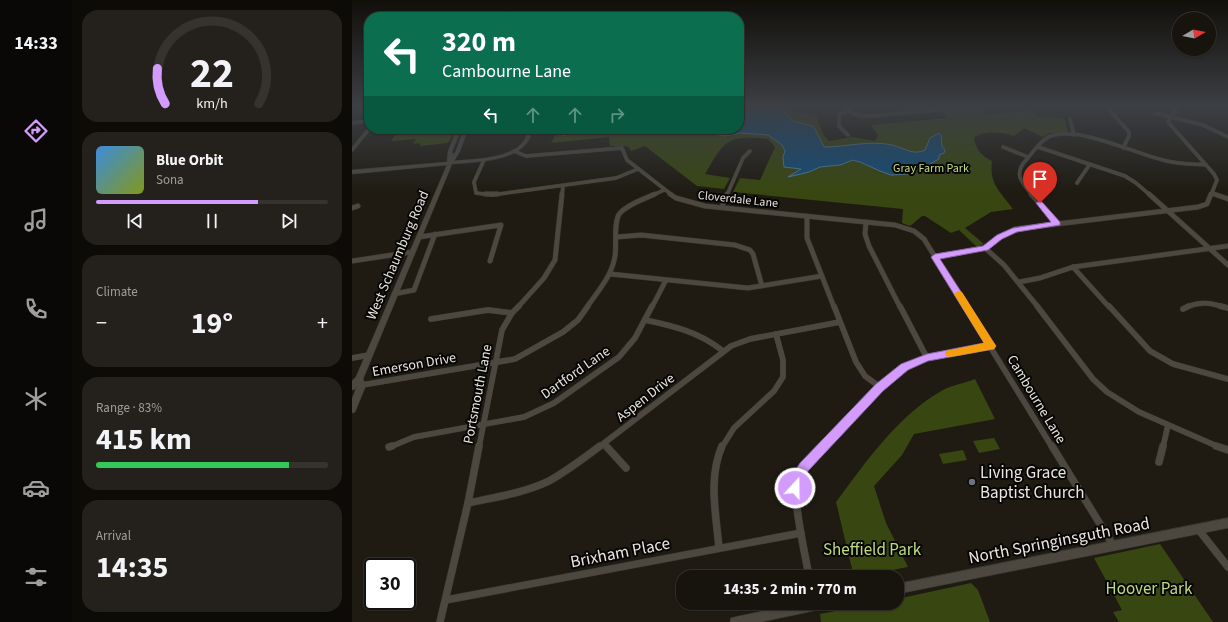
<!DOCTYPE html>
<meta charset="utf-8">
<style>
:root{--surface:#17140e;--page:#24211c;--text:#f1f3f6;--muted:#9e9e9e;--line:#36332e;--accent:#d39cfc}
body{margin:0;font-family:"Source Sans 3",sans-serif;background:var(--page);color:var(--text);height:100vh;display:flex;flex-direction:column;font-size:15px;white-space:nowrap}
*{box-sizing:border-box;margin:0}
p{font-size:13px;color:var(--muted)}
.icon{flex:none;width:22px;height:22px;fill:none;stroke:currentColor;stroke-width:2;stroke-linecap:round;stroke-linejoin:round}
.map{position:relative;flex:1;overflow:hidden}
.panel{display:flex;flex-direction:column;gap:10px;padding:10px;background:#0d0b08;width:280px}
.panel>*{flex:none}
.guide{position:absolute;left:12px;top:12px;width:380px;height:122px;border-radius:16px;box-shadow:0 1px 3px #0004,0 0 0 1px var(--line);background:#0b6e4f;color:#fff;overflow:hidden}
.needle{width:26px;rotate:80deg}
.tools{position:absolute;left:820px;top:12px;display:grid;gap:8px}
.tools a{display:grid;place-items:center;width:44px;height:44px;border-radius:50%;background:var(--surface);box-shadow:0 1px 3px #0004,0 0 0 1px var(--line);font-size:20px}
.speed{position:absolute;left:12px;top:558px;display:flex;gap:8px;font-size:20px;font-weight:700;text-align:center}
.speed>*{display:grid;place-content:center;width:52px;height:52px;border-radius:50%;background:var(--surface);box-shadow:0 1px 3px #0004,0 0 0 1px var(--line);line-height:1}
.speed .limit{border:2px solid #111;border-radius:6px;background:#fff;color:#111}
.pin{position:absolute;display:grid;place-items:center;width:34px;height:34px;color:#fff;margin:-41px -17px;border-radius:50% 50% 50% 0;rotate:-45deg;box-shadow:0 0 4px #0007}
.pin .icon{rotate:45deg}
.me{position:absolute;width:44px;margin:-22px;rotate:21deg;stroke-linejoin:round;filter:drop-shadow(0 0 3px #0008)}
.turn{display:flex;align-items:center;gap:14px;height:84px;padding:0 12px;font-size:18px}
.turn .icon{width:52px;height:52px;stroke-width:2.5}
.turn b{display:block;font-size:28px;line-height:34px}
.lanes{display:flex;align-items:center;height:38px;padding:0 12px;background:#0003;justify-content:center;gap:20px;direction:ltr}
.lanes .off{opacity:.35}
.big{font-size:30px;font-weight:700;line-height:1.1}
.panel .card{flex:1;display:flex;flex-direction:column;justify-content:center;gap:6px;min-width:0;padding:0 14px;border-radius:16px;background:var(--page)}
.panel .dial{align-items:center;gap:0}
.dial svg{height:104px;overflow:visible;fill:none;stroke:var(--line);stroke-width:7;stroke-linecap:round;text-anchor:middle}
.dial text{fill:var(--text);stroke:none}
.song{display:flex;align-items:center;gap:12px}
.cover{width:48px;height:48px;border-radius:6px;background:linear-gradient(135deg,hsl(210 70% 55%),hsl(70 70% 35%))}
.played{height:4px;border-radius:2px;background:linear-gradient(90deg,var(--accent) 70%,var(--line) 70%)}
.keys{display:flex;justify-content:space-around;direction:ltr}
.heat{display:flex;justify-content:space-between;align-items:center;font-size:22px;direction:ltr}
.charge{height:6px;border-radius:3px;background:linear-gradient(90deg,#34c759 83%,var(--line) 0)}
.trip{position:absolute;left:324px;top:570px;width:228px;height:40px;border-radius:16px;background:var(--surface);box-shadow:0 1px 3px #0004,0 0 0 1px var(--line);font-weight:700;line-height:40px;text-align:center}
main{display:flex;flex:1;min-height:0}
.menu{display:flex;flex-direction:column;width:72px;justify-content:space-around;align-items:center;background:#090806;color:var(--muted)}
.menu .icon{width:28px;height:28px}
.menu .current{color:var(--accent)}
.menu b{font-size:18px;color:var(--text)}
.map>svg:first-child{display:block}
</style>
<main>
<nav class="menu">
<b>14:33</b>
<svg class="icon current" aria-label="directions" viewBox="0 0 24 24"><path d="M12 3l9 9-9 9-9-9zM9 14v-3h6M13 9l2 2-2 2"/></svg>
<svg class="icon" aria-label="music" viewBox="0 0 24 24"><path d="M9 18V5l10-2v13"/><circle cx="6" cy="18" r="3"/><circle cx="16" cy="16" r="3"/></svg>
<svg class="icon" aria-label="phone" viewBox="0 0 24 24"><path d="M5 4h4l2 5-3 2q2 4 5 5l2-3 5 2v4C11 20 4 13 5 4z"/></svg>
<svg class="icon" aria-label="climate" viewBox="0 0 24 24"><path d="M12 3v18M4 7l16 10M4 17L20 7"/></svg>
<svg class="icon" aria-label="car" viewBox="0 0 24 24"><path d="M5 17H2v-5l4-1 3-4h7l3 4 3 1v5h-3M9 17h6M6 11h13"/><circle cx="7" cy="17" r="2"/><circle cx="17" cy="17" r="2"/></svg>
<svg class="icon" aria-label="filters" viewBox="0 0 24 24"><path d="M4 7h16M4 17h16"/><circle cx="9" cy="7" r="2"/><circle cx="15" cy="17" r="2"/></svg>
</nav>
<section class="panel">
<div class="card dial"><svg viewBox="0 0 100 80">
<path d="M14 69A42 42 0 1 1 86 69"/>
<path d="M14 69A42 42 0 0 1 8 42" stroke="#d39cfc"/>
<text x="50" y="56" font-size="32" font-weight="700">22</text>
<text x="50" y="72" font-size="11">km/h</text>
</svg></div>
<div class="card">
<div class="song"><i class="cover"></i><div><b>Blue Orbit</b><p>Sona</p></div></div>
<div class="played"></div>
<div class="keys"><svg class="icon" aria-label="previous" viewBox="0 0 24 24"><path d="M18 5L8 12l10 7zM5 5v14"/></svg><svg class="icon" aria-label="pause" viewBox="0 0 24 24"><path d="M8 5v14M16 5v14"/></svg><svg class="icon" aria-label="next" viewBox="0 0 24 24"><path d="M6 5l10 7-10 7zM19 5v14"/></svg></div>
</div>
<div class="card"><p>Climate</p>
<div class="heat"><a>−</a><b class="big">19°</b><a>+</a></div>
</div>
<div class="card"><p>Range · 83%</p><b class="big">415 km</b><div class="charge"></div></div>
<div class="card"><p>Arrival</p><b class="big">14:35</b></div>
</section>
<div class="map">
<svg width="876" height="622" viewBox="0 0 876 622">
<rect width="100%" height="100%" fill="#1f1b13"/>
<g fill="#384711">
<path d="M387 106H431L434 109 464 116 472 136 477 141 501 137 523 141 526 135 519 125 595 118 590 111 627 108 634 115 679 110 687 117 710 118 713 120 716 132 698 133 691 137 672 128 662 136C651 132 631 130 622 138 623 149 631 157 640 161 637 184 648 191 661 209L639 212 613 228 632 244 625 247 607 230 599 233 573 216H570L558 226 550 223 551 209 381 192 388 178 408 180 423 147 416 139C375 135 373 140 353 174L378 178 372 189 345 186 293 146 279 151 277 147 272 146H258L257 137 199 143 202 138 204 129H387Z"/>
<polygon points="47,129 104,129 96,143 68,146 68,143 61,144 64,139 39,141"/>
<path d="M623 379 643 419 562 434 550 455 522 486 534 523 556 567 502 577 484 502C514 462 546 415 591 390 600 385 613 383 623 379Z"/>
<polygon points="642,438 648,449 627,453 621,441"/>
<polygon points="611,450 615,460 591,464 587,454"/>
<polygon points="808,544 861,622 767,622 761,612 770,610 742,558"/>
<polygon points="619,583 626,590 638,622 469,622 468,614 523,603 545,603 545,599"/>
</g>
<g fill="#134d79" stroke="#537b98">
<path d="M387 106H421L430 110 440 121 457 125 462 127 472 147C494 147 518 140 540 145 552 148 562 156 573 150L578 138 587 133 589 135 590 146 593 150 592 153 587 155V159L576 165H567L561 167 556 174 539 175 528 171 508 162 501 160 488 165 468 167 457 172 436 177 449 169 432 167 431 157 433 151 430 145 416 135 389 133 373 136 332 129H387Z"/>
<polygon points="210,129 255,129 248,133 210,135"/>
</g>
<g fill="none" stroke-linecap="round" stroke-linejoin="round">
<defs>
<g id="street-far3">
<path d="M494 106C499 116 509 116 518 116L629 106"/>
<polyline points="754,106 777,132 777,136 771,148"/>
<polyline points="826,106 816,122 862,174 865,180 859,195"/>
<polyline points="803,113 851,125 876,137"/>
<polyline points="718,119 722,135"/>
<polyline points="0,123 17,121"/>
<polyline points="139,129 139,133 178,130"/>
<polyline points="496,135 487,126 487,114 497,111"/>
<polyline points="651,147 676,157"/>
<polyline points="686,147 773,176 784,183 798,195"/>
<polyline points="0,150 17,129"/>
<polyline points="162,151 174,156 270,148 275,160 320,195"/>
<polyline points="132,160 122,182 124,193 140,195 264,178 286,169"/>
<polyline points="725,183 738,164"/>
<polyline points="861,194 865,195"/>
<polyline points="210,195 211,186"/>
<polyline points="301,195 312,190"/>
<polyline points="375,195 391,158 398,151"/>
<path d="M680 195C669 182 661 173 675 159 682 151 691 137 702 135 733 128 783 154 815 161 827 164 841 164 854 165"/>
</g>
<g id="street-far2">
<polyline points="133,194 146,194"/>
<polyline points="318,194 324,198 353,206 543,225 562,231 572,239 614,307"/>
<polyline points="679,194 705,223"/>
<polyline points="797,194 876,265"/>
<polyline points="862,194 876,199"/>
<polyline points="370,207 375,194"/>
<polyline points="0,208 6,206"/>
<polyline points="455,216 455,238 482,307"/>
<polyline points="514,222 513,234 517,246 548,307"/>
<polyline points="67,237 149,225 138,261"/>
<polyline points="265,237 289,235 383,245 398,250 401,254 410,286"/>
<polyline points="633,248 652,265 686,307"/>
<polyline points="583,257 633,248 647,237 663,229 846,207 855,204 859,194"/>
<polyline points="0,261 60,252"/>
<polyline points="721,267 757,307"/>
<polyline points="258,274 396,288 470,276"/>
<polyline points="667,282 688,278 721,267 876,246"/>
<polyline points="42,294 62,290 83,234"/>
<polyline points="166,307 192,278 203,260 210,194"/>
<path d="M235 307C246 291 260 276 263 256 265 245 261 221 268 213 276 204 292 199 303 194"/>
<polyline points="300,307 314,280"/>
<path d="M835 307C848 301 859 303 872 307"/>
</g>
<g id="street-far1">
<polyline points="482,306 504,362 513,376 528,387"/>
<polyline points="548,306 575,358"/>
<polyline points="613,306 700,447"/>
<polyline points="685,306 741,379 755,392 787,412 867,447"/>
<polyline points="757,306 798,351 821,364 876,379"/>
<polyline points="868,306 876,308"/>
<polyline points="831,309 837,306"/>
<polyline points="79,319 136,310 160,313"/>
<path d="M293 320C322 326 347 332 371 351"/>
<polyline points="0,358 17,355"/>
<polyline points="10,385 163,359 211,332 226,320 236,306"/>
<polyline points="252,444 255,447"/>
<polyline points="38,447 62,437 172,417 202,403 267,357 283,338 300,306"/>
<polyline points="127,447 150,330 160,313 167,306"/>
<polyline points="247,447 379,346 398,339 488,322"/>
<polyline points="370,447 382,428 422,391 431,377 431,360 424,334"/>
<path d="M471 447C495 422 523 385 553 367 575 353 613 351 639 346"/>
<polyline points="811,447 816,425"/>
</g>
<g id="street">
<polyline points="254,446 274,468"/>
<polyline points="700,446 761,545"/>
<polyline points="864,446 876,450"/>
<polyline points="37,447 40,446"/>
<polyline points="807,462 811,446"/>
<path d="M116 503C143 497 172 493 197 481 215 471 232 458 248 446"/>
<polyline points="846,529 876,567"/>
<path d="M367 548C364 514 356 478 370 446"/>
<path d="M457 577C454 557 439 496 446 480 451 466 462 456 472 446"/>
<polyline points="94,600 449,533"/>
<polyline points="88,622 116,503 127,446"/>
</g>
<g id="secondary">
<polygon points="853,106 876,106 876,108 855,107"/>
<path d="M105 129H109L100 152 101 155 104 151 112 129H116L108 151 102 161C122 159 159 159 172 141 174 137 175 133 176 129H180C179 133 179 137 176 141 163 162 122 162 100 164L11 379 14 385 3 412 0 413V399L5 386 3 389 0 390V381L4 377 95 165 0 174V170L95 162 96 152Z"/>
<polygon points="876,518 876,528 545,594 545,584"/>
<polygon points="449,603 480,603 479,607 475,608 409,622 378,622 379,618 383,617"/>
</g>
</defs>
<use href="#street-far3" stroke="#3a3833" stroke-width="4"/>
<use href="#street-far2" stroke="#3a3833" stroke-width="5.5"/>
<use href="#street-far1" stroke="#3a3833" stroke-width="6"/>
<use href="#street" stroke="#3a3833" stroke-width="8"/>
<use href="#secondary" stroke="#3a3833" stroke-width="1"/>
<use href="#street-far3" stroke="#4c483f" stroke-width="3.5"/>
<use href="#street-far2" stroke="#4c483f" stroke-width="4.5"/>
<use href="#street-far1" stroke="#4c483f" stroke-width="5.5"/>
<use href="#street" stroke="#4c483f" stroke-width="7"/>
<use href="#secondary" fill="#4c483f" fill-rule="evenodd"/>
</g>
<linearGradient id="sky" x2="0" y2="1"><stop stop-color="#110f0a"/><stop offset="0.55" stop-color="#3c3f44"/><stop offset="1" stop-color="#3c3f44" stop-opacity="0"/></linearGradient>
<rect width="876" height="193" fill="url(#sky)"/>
<path fill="#d39cfc" stroke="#8965a4" d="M688 201 690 202 708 222V225L665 232 650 239 636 250 588 259 642 343 644 346 642 349 576 361 556 370 531 391 456 471 447 492 443 494 439 492C435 483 443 471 448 463L524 384 549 364 575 354 632 343 579 257 583 254 631 246 645 235 661 228 699 222 684 203Z"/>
<polygon fill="#f59e0b" points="606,291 610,292 642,343 644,346 642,349 598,357 594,356 593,353 594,351 632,343 602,294"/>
<circle fill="#6b7280" stroke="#080604" stroke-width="1.5" cx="620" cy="482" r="4"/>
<g text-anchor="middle" stroke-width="4" stroke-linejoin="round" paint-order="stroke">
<g font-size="12" fill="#bedc7f" stroke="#080604">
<text x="579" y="172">Gray Farm Park</text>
</g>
<g font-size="12" fill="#e9e7e1" stroke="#080604">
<text transform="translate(386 199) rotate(6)" y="4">Cloverdale Lane</text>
</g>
<g font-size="14" fill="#e9e7e1" stroke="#080604">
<text transform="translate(45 255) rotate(-67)" y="5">West Schaumburg Road</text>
<text transform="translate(62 364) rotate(-10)" y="5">Emerson Drive</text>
<text transform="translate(223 372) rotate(-35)" y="5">Dartford Lane</text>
<text transform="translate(125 394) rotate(-79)" y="5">Portsmouth Lane</text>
<text transform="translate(293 397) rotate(-38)" y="5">Aspen Drive</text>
<text transform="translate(685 399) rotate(59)" y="5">Cambourne Lane</text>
</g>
<g font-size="17" fill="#e9e7e1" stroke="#080604" text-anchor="start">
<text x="628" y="478">Living Grace<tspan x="628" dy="20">Baptist Church</tspan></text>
</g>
<g font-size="17" fill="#e9e7e1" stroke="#080604">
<text transform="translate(707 540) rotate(-11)" y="6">North Springinsguth Road</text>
<text transform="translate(268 552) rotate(-11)" y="6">Brixham Place</text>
</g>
<g font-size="17" fill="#bedc7f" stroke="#080604">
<text x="520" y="555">Sheffield Park</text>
<text x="797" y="594">Hoover Park</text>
</g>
</g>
</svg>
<div class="tools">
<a><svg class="needle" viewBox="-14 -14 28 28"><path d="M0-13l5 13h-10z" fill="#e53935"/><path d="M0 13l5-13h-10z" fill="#9e9e9e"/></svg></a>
</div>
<div class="speed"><div class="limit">30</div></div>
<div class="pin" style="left:688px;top:203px;background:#d93025"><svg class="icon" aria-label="arrive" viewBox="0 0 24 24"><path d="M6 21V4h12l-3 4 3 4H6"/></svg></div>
<svg class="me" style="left:443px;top:488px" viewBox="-20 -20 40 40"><circle r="17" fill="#d39cfc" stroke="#fff" stroke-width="3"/><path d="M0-11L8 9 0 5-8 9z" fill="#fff"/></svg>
<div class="trip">14:35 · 2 min · 770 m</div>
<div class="guide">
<div class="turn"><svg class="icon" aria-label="left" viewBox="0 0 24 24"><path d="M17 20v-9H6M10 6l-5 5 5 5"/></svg><div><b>320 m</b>Cambourne Lane</div></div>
<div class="lanes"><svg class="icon" aria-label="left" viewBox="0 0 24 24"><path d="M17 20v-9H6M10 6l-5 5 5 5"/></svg><svg class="icon off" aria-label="ahead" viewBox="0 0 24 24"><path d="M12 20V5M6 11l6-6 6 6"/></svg><svg class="icon off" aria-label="ahead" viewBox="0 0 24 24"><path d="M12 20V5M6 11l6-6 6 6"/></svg><svg class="icon off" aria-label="right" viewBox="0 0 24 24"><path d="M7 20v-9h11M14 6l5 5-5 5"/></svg></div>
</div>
</div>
</main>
